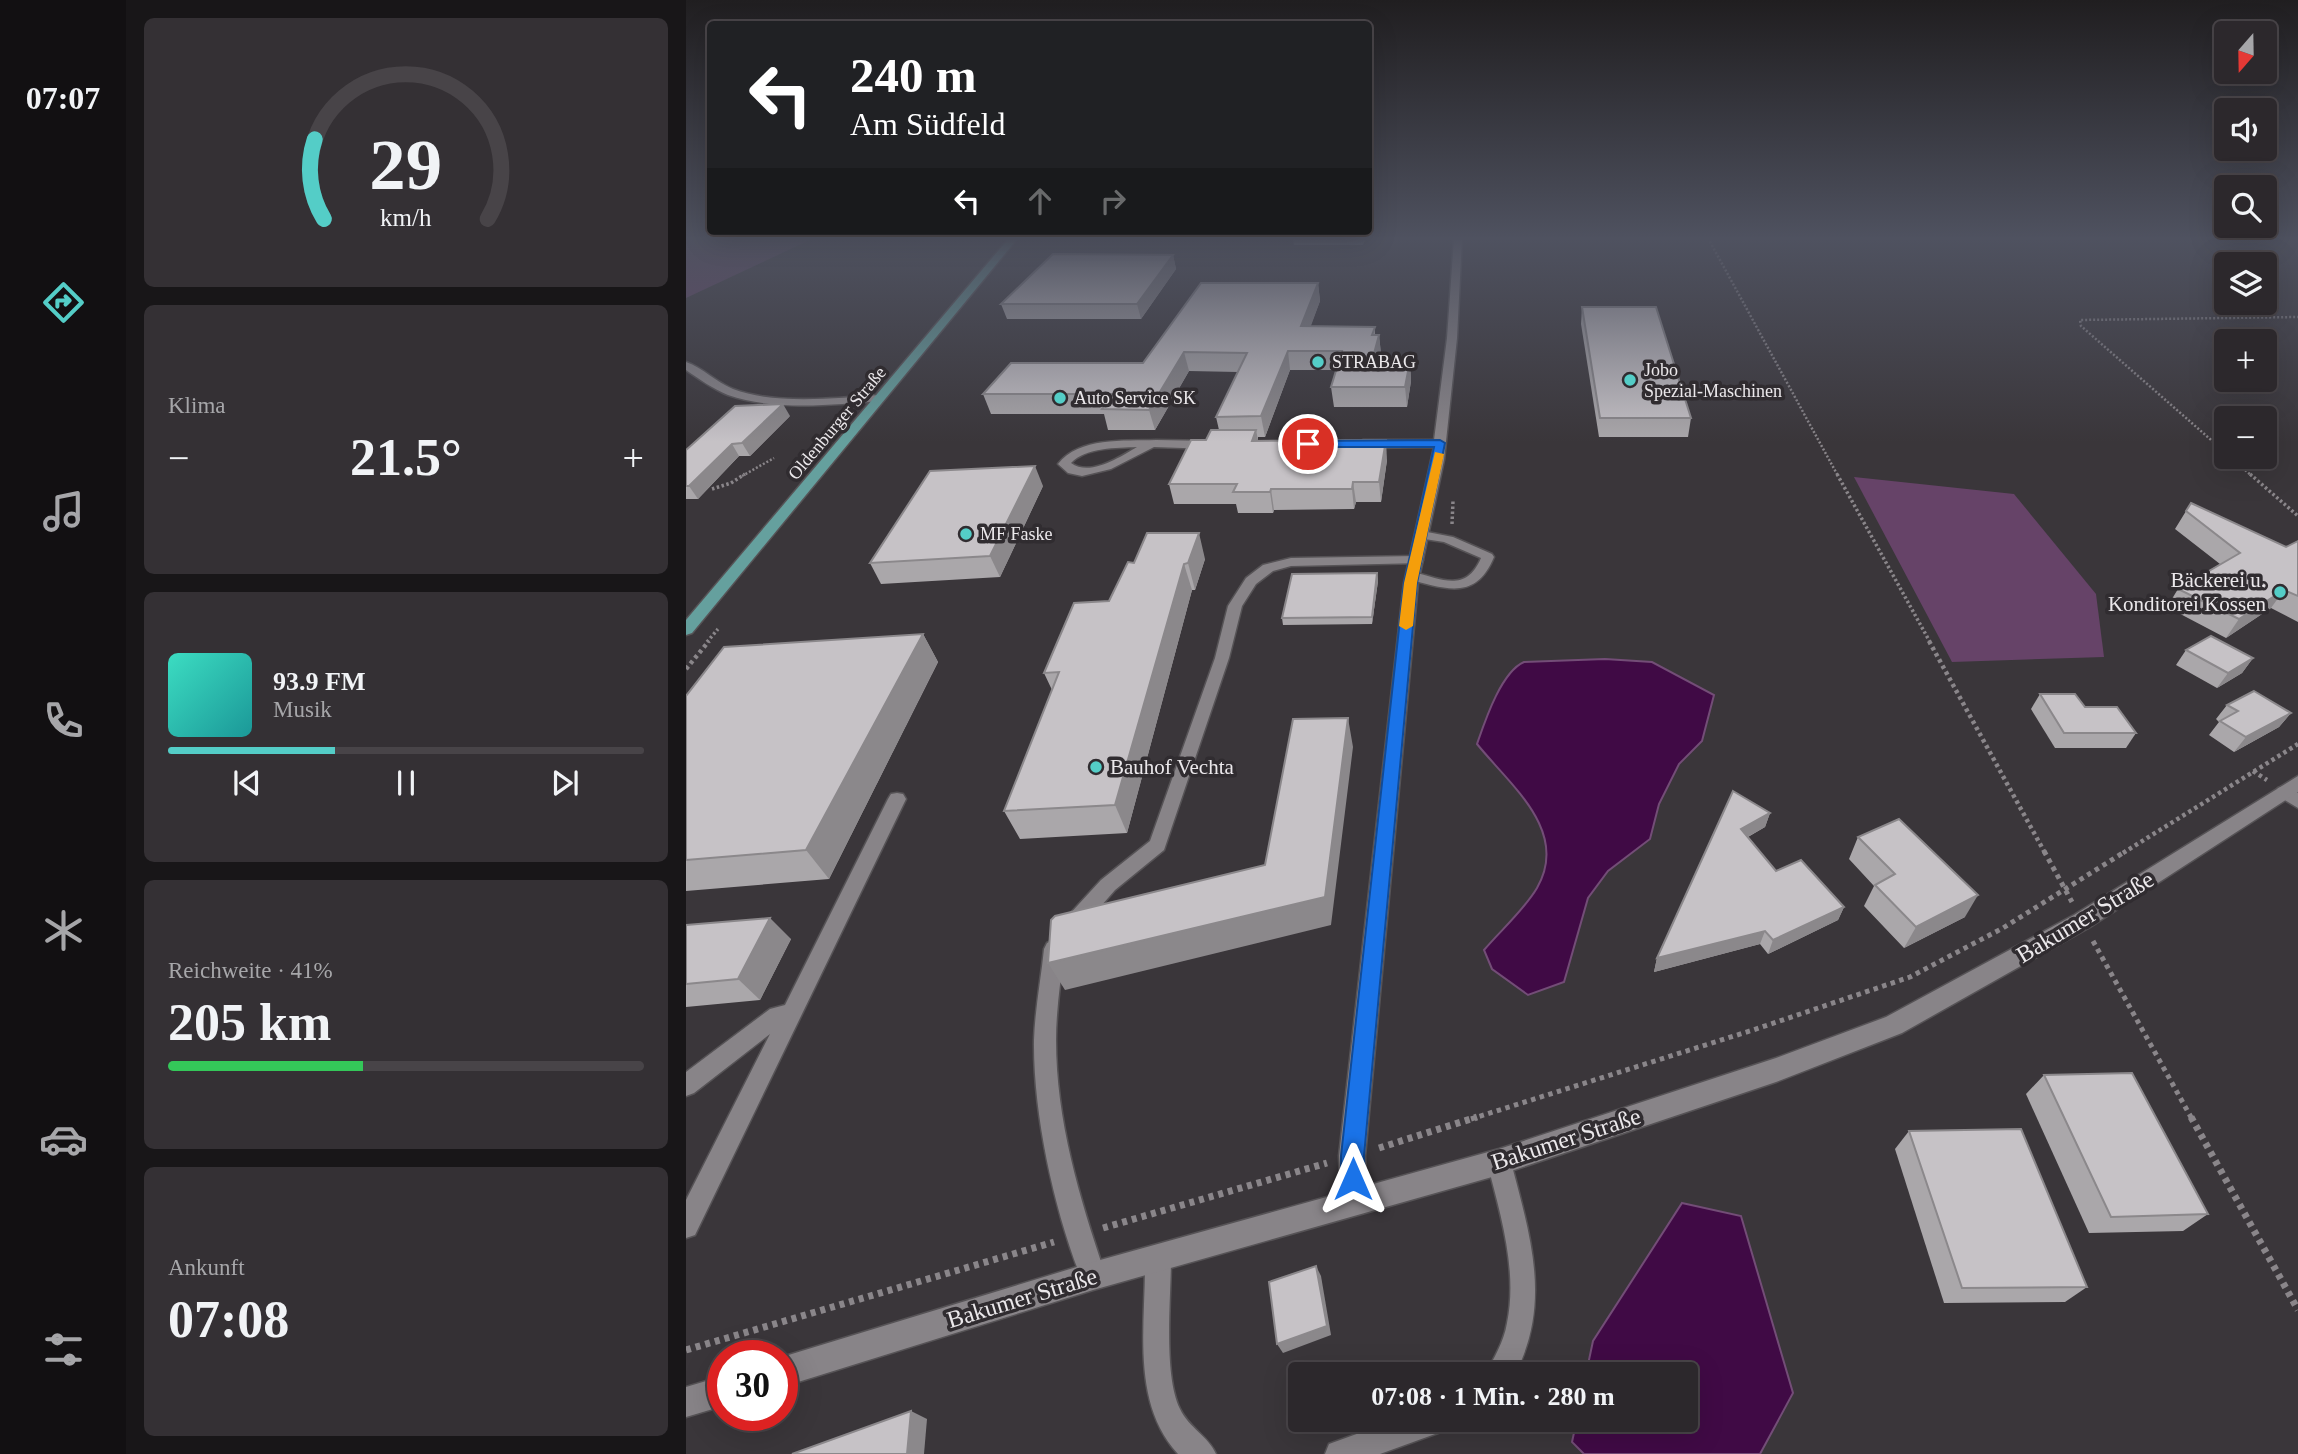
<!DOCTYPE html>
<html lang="de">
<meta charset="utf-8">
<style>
:root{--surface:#2c282c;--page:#343034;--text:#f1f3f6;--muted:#a6a6a9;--line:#484448;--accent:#54cdc7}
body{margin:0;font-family:"Times New Roman",serif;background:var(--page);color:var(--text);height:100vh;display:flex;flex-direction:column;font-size:26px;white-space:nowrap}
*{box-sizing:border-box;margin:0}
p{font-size:23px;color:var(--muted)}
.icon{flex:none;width:38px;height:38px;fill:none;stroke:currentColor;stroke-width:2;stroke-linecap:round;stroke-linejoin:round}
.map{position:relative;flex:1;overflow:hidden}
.side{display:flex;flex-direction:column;gap:18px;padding:18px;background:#181618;width:560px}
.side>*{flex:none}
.guide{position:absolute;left:21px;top:21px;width:665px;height:214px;border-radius:7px;box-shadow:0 7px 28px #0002,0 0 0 2px var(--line);background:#202124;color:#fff;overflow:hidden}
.needle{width:46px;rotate:200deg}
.buttons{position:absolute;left:1528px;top:21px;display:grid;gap:14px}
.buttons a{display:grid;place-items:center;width:63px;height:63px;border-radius:7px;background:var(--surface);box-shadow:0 7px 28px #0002,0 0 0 2px var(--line);font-size:35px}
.speed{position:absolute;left:21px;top:1340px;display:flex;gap:14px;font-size:35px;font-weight:700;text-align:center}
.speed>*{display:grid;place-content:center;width:91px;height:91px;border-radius:50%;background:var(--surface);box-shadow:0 7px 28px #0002,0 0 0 2px var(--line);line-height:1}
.speed .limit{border:10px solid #d22;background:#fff;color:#111}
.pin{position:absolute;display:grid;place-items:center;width:60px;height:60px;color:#fff;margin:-30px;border:4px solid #fff;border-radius:50%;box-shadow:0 2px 7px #0007}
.me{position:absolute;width:77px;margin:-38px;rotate:0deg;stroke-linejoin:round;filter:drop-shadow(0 0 5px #0008)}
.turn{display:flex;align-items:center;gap:24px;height:147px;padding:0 28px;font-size:32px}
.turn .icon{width:91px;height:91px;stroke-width:2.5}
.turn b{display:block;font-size:49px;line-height:60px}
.lanes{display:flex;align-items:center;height:66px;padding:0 28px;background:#0003;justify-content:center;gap:35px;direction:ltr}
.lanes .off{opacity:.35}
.big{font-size:52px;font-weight:700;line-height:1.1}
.side .card{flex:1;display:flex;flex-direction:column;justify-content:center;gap:10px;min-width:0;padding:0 24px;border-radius:10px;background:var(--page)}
.side .dial{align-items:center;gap:0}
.dial svg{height:182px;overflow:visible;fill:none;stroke:var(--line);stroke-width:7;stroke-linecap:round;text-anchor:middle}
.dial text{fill:var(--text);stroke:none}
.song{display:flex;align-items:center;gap:21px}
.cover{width:84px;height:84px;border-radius:10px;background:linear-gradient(135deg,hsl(170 70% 55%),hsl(180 70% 35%))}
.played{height:7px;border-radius:4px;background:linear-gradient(90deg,var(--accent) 35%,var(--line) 35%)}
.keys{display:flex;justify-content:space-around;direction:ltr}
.heat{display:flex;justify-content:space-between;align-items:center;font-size:38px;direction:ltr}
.charge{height:10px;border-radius:5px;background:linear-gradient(90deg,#34c759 41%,var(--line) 0)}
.trip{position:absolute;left:602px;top:1362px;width:410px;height:70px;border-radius:7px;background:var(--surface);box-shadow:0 7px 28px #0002,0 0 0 2px var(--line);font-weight:700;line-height:70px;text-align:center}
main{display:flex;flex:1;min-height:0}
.menu{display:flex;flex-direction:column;width:126px;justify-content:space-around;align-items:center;background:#121012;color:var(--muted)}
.menu .icon{width:49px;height:49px}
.menu .active{color:var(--accent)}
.menu b{font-size:32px;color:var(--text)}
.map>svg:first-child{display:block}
</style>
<main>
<nav class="menu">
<b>07:07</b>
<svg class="icon active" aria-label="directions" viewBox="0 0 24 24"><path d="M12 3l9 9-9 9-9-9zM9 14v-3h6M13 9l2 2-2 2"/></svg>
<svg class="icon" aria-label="music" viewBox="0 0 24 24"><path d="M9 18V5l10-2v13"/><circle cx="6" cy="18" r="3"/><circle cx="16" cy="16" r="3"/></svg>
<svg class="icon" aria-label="phone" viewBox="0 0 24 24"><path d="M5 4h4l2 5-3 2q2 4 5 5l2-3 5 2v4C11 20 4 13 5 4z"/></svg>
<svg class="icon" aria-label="climate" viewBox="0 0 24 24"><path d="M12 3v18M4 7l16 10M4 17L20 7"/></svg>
<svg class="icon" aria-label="car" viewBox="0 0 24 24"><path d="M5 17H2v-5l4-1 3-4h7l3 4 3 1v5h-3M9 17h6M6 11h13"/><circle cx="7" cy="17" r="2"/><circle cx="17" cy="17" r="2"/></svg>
<svg class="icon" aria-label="filters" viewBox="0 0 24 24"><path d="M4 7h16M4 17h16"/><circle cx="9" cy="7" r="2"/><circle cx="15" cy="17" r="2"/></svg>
</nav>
<section class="side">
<div class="card dial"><svg viewBox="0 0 100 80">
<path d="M14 69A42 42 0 1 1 86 69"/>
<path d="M14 69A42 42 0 0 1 10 34" stroke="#54cdc7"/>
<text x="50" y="56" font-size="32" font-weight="700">29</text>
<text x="50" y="72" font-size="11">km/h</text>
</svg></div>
<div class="card"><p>Klima</p>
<div class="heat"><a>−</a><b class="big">21.5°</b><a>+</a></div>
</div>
<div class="card">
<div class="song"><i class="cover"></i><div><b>93.9 FM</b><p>Musik</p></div></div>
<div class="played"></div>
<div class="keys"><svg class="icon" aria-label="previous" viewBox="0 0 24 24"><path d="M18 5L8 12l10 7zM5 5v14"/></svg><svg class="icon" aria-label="pause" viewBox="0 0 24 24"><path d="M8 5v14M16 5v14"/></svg><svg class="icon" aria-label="next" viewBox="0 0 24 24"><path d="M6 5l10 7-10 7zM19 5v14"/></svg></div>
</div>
<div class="card"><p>Reichweite · 41%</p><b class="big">205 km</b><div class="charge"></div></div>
<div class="card"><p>Ankunft</p><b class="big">07:08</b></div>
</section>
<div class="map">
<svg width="1612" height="1454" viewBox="0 0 1612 1454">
<rect width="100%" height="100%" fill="#3a363a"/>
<g fill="#664368">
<polygon points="0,238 128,238 0,298"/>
<polygon points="1168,477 1328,494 1410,594 1418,657 1266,662"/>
</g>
<g fill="#400a45" stroke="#734d77" stroke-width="2">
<path d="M919 659 966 662 1028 695 1016 741 993 764 973 804 964 839 922 871 902 898 878 982 842 995 806 969 798 950C815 930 838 910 851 888 884 831 824 785 791 744 799 721 815 672 838 662Z"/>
<polygon points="996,1203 1055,1216 1107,1393 1074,1454 898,1454 886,1442 891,1419 999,1419 999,1374 900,1374 907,1341"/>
</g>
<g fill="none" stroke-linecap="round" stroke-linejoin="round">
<defs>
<g id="lane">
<path d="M736 531 767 537 806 554 808 557C790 601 760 589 722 579L720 576 727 572C756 579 780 593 795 558L758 542 732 538V532Z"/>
<polygon points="731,556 737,560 736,563 605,566 587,571 570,584 556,606 543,658 478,850 429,890 395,929 388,931 381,929 378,923 381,917 415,880 464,841 529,658 542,606 560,578 577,565 605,558"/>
<polygon points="1598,786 1612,793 1612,808 1592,796 1590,792 1592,788"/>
<polygon points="211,793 217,794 220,799 9,1235 0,1238 0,1200 84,1034 8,1093 0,1096 0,1072 84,1009 99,1005 202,799 205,794"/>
<path d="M368 940 375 943 378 949C375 979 370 1010 370 1040 370 1121 394 1200 420 1276L416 1285 407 1289 398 1285C369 1215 347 1115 348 1040 349 1009 355 979 358 949L361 943Z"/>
<path d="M813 1150 821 1154 825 1162C844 1235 866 1303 829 1374H800C808 1357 818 1342 821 1323 832 1270 814 1213 801 1162L805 1154Z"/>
<path d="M472 1245 481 1249 485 1258C485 1298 477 1374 494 1409 503 1428 523 1437 530 1454H492C444 1402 460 1323 459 1258L463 1249Z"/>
<polygon points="712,1419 767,1419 763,1429 694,1454 639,1454 643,1444"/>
</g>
<g id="street">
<polygon points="768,238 776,238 771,338 758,460 732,583 679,1156 681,1202 678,1212 668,1215 658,1212 655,1202 653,1156 718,583 748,447 677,448 671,444 677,440 748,440 761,338"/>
<path d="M0 362C17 368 30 382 47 389 88 405 151 398 194 395L199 398 194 401C145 405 89 411 42 395 27 389 13 379 0 370Z"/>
<path d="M470 440 526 441 532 445 526 449 468 447 425 469 396 476 382 473 372 464C393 437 438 441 470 440ZM451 447C434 457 404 477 385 463 400 447 431 448 451 447Z"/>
</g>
<g id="secondary">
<polygon points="1612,776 1612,792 1404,927 1216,1033 1090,1082 813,1175 407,1290 96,1387 96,1357 407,1262 813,1149 1090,1058 1200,1017 1388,915"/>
<polygon points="37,1376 37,1406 0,1417 0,1387"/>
</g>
<polygon id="primary" points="323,238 332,238 6,633 0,635 0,620"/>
</defs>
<use href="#lane" stroke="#565356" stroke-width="3"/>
<use href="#street" stroke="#565356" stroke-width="3"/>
<use href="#secondary" stroke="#565356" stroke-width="3"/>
<use href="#primary" stroke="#565356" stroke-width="3"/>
<g stroke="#8a868a" stroke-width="2.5" stroke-dasharray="2 2" stroke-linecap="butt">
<polyline points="1022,238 1152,476"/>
<polyline points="1540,453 1395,326 1394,320 1612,317"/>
<polyline points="1544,457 1566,476"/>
<polyline points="56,476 88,458"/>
</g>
<g stroke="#8a868a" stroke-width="3.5" stroke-dasharray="2.5 2.5" stroke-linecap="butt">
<polyline points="1151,474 1244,642"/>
<polyline points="1564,474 1612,516"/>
<polyline points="26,489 45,483 59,474"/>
<polyline points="766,524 767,501"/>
<polyline points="21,642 32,629"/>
</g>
<g stroke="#8a868a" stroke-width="4.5" stroke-dasharray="3.5 3.5" stroke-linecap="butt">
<polyline points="1243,641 1359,853"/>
<polyline points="0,669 23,641"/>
<polyline points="1567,771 1581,780"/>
<polyline points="1437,853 1612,744"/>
</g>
<g stroke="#8a868a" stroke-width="5" stroke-dasharray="4.5 4.5" stroke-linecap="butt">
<polyline points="1358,851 1386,902"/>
<polyline points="1407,941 1506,1119"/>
<polyline points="785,1119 1067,1030 1224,977 1317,928 1440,851"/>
</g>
<g stroke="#8a868a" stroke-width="7" stroke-dasharray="5 5" stroke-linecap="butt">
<polyline points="1505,1117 1612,1310"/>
<polyline points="693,1148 791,1117"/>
<polyline points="417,1228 641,1163"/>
<polyline points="0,1350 368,1242"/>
</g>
<use href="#lane" fill="#888488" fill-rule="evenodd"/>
<use href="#street" fill="#888488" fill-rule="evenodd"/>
<use href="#secondary" fill="#888488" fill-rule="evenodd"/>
<use href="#primary" fill="#65a09e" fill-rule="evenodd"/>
</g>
<g fill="#aaa7aa">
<polygon points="607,238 680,238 677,245 608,245"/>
<polygon points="818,238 894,238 894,239"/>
<polygon points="487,255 490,269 455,319 321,319 315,304"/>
<polygon points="632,283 634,301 624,327 689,327 689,335 693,335 695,354 693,361 724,361 725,381 721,407 648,407 645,387 651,370 604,370 579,437 572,437 572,441 701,460 695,502 670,502 668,509 588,510 587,513 552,513 550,504 488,504 483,484 520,440 533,430 530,417 552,372 503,371 469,430 422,430 418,414 305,414 297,394 457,363"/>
<polygon points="896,307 1005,418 1002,437 913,437 895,324"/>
<polygon points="104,416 64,456 53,456 12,499 0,499 0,450"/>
<polygon points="357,486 314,577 195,584 184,563"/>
<polygon points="1505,503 1600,547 1612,541 1612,622 1585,608 1540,638 1481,607 1492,589 1534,564 1489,529"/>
<polygon points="519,559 509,590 506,590 441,833 334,839 318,811 366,690 358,673 423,601 448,563"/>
<polygon points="691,573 692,581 686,624 597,625 596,618"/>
<polygon points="237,634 252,662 143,879 0,891 0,696"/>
<polygon points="1500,650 1567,658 1556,673 1531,688 1490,665"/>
<polygon points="1354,694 1399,707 1450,733 1440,748 1369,748 1345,709"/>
<polygon points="1541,705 1605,713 1593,727 1548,752 1523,735 1533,722 1530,719"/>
<polygon points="1047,791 1084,813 1079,827 1062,837 1090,871 1158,907 1152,920 1082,954 1074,944 968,972 971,958"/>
<polygon points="1172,837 1279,917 1218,948 1178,906 1188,886 1163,859"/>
<polygon points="0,925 105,939 74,1000 0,1007"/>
<polygon points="1358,1075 1522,1214 1497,1231 1403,1233 1340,1094"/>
<polygon points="1223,1131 1401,1287 1379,1302 1258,1303 1209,1149"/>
</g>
<g fill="#8b888b">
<polygon points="487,255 490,269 455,319 451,304"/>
<polygon points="632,283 634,301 618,345 615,326"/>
<polygon points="693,335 695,354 688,381 686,361"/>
<polygon points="602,351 604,370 579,437 575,416"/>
<polygon points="498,352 503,371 469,430 463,410"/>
<polygon points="724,361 725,381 721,407 719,387"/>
<polygon points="97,404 104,416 64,456 56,443"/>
<polygon points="570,430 574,450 566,441"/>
<polygon points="700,440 701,460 695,502 693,482"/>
<polygon points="46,444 53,456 12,499 3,486"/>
<polygon points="349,466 357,486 314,577 304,556"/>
<polygon points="667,482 670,502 668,509 666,489"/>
<polygon points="585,489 588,510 587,513 584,492"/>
<polygon points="513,533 519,559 509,590 502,563"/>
<polygon points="498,564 506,590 441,833 429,805"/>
<polygon points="691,573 692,581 686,624 686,617"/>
<polygon points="1598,590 1585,608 1540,638 1553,619"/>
<polygon points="237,634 252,662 143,879 120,850"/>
<polygon points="1567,658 1556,673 1531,688 1542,673"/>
<polygon points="1605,713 1593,727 1548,752 1560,737"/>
<polygon points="662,718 667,747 645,925 379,990 362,963 639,897"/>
<polygon points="1084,813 1079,827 1051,843 1055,829"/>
<polygon points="1292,895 1279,917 1218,948 1230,927"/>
<polygon points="1158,907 1152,920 1082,954 1087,940"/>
<polygon points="84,918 105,939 74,1000 52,979"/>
<polygon points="1079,931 1074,944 968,972 971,958"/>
<polygon points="630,1266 635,1276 645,1335 597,1353 591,1344"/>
<polygon points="225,1411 241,1419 238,1454 221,1454"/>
</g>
<g fill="#c6c2c6" stroke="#8b888b" stroke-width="2">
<polygon points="367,254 487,255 451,304 315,304"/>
<polygon points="515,283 632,283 615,326 689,327 686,335 693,335 686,361 724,361 719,387 645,387 656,351 602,351 575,416 530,417 561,353 498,352 463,410 416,409 427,394 297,394 325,363 457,363"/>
<polygon points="896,307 970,307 1005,418 914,418"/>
<polygon points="97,404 56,443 46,444 3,486 0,486 0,450 49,406"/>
<polygon points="525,430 570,430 566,441 700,440 693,482 667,482 666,489 585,489 584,492 547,492 551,484 483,484 505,440 520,440"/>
<polygon points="349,466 304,556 184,563 244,471"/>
<polygon points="1505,503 1600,547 1612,541 1612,596 1598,590 1553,619 1492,589 1554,553 1500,511"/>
<polygon points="461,533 513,533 502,563 498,564 429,805 318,811 373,672 358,673 388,603 423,601 442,562 448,563"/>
<polygon points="691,573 686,617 596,618 606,574"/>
<polygon points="237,634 120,850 0,860 0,696 38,647"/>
<polygon points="1525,636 1567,658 1542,673 1500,650"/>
<polygon points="1568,691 1605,713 1560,737 1534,721 1552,711 1541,705"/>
<polygon points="1354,694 1389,694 1399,707 1431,707 1450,733 1378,733"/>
<polygon points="662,718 639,897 362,963 365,920 369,916 579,865 607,719"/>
<polygon points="1047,791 1084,813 1055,829 1090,871 1115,860 1158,907 1087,940 1079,931 971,958"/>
<polygon points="1213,819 1292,895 1230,927 1189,885 1209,874 1172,837"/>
<polygon points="84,918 52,979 0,984 0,925"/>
<polygon points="1446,1073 1522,1214 1425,1217 1358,1075"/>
<polygon points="1335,1129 1401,1287 1276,1288 1223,1131"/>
<polygon points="630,1266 641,1326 591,1344 583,1282"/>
<polygon points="225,1411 221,1454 106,1454"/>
</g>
<linearGradient id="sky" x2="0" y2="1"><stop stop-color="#201e20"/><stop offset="0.54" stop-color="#4f5260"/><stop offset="1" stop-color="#4f5260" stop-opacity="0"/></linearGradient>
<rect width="1612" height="442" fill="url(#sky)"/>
<polygon fill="#1a73e8" stroke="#114b97" stroke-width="2" points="754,440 759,443 731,583 678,1156 679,1179 676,1188 667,1191 659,1188 655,1179 655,1156 718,583 748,447 622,447 617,444 622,441"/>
<polygon fill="#f59e0b" points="749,452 758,454 731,583 727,626 720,630 713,626 718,583"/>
<g fill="#54cdc7" stroke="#302c30" stroke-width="2.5">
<circle cx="632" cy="362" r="7"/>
<circle cx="944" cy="380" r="7"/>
<circle cx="374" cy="398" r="7"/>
<circle cx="280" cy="534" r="7"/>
<circle cx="1594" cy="592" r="7"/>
<circle cx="410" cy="767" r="7"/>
</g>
<g text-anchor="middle" stroke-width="7" stroke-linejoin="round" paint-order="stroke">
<g font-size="18" fill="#ebe8eb" stroke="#302c30" text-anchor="start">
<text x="646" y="368">STRABAG</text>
<text x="958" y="376">Jobo<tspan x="958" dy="21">Spezial-Maschinen</tspan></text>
<text x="388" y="404">Auto Service SK</text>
<text x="294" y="540">MF Faske</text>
</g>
<g font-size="18" fill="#ebe8eb" stroke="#302c30">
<text transform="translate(151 423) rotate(-50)" y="6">Oldenburger Straße</text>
</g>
<g font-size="21" fill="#ebe8eb" stroke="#302c30" text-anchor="end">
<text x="1580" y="587">Bäckerei u.<tspan x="1580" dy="24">Konditorei Kossen</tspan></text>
<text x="424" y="774" text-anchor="start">Bauhof Vechta</text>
</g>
<g font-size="24" fill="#ebe8eb" stroke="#302c30">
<text transform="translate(1399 917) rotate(-31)" y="8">Bakumer Straße</text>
<text transform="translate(880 1139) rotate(-18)" y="8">Bakumer Straße</text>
<text transform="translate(336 1298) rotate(-17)" y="8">Bakumer Straße</text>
</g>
</g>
</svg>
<div class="buttons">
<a><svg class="needle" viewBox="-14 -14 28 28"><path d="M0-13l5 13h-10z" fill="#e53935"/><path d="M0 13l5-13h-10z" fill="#a6a6a9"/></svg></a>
<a><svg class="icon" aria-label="sound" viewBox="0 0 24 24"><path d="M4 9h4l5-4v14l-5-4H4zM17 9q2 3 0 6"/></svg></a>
<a><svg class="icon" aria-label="search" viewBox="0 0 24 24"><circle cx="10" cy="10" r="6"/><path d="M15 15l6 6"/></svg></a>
<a><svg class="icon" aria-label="layers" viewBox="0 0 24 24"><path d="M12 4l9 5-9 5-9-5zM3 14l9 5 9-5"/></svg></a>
<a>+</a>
<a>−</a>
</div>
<div class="speed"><div class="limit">30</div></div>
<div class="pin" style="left:622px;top:444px;background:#d93025"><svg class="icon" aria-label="arrive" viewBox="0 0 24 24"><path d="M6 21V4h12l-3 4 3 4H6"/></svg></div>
<svg class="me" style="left:667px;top:1179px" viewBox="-20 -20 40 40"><path d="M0-17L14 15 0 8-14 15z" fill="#1a73e8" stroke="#fff" stroke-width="4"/></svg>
<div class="trip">07:08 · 1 Min. · 280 m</div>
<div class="guide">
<div class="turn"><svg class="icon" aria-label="left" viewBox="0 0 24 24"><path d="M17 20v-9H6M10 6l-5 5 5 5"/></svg><div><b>240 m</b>Am Südfeld</div></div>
<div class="lanes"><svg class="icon" aria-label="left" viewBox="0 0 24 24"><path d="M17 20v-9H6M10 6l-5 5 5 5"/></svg><svg class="icon off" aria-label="ahead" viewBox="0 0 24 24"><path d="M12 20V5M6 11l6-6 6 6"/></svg><svg class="icon off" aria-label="right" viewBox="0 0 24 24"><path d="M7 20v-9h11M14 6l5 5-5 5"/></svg></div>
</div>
</div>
</main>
